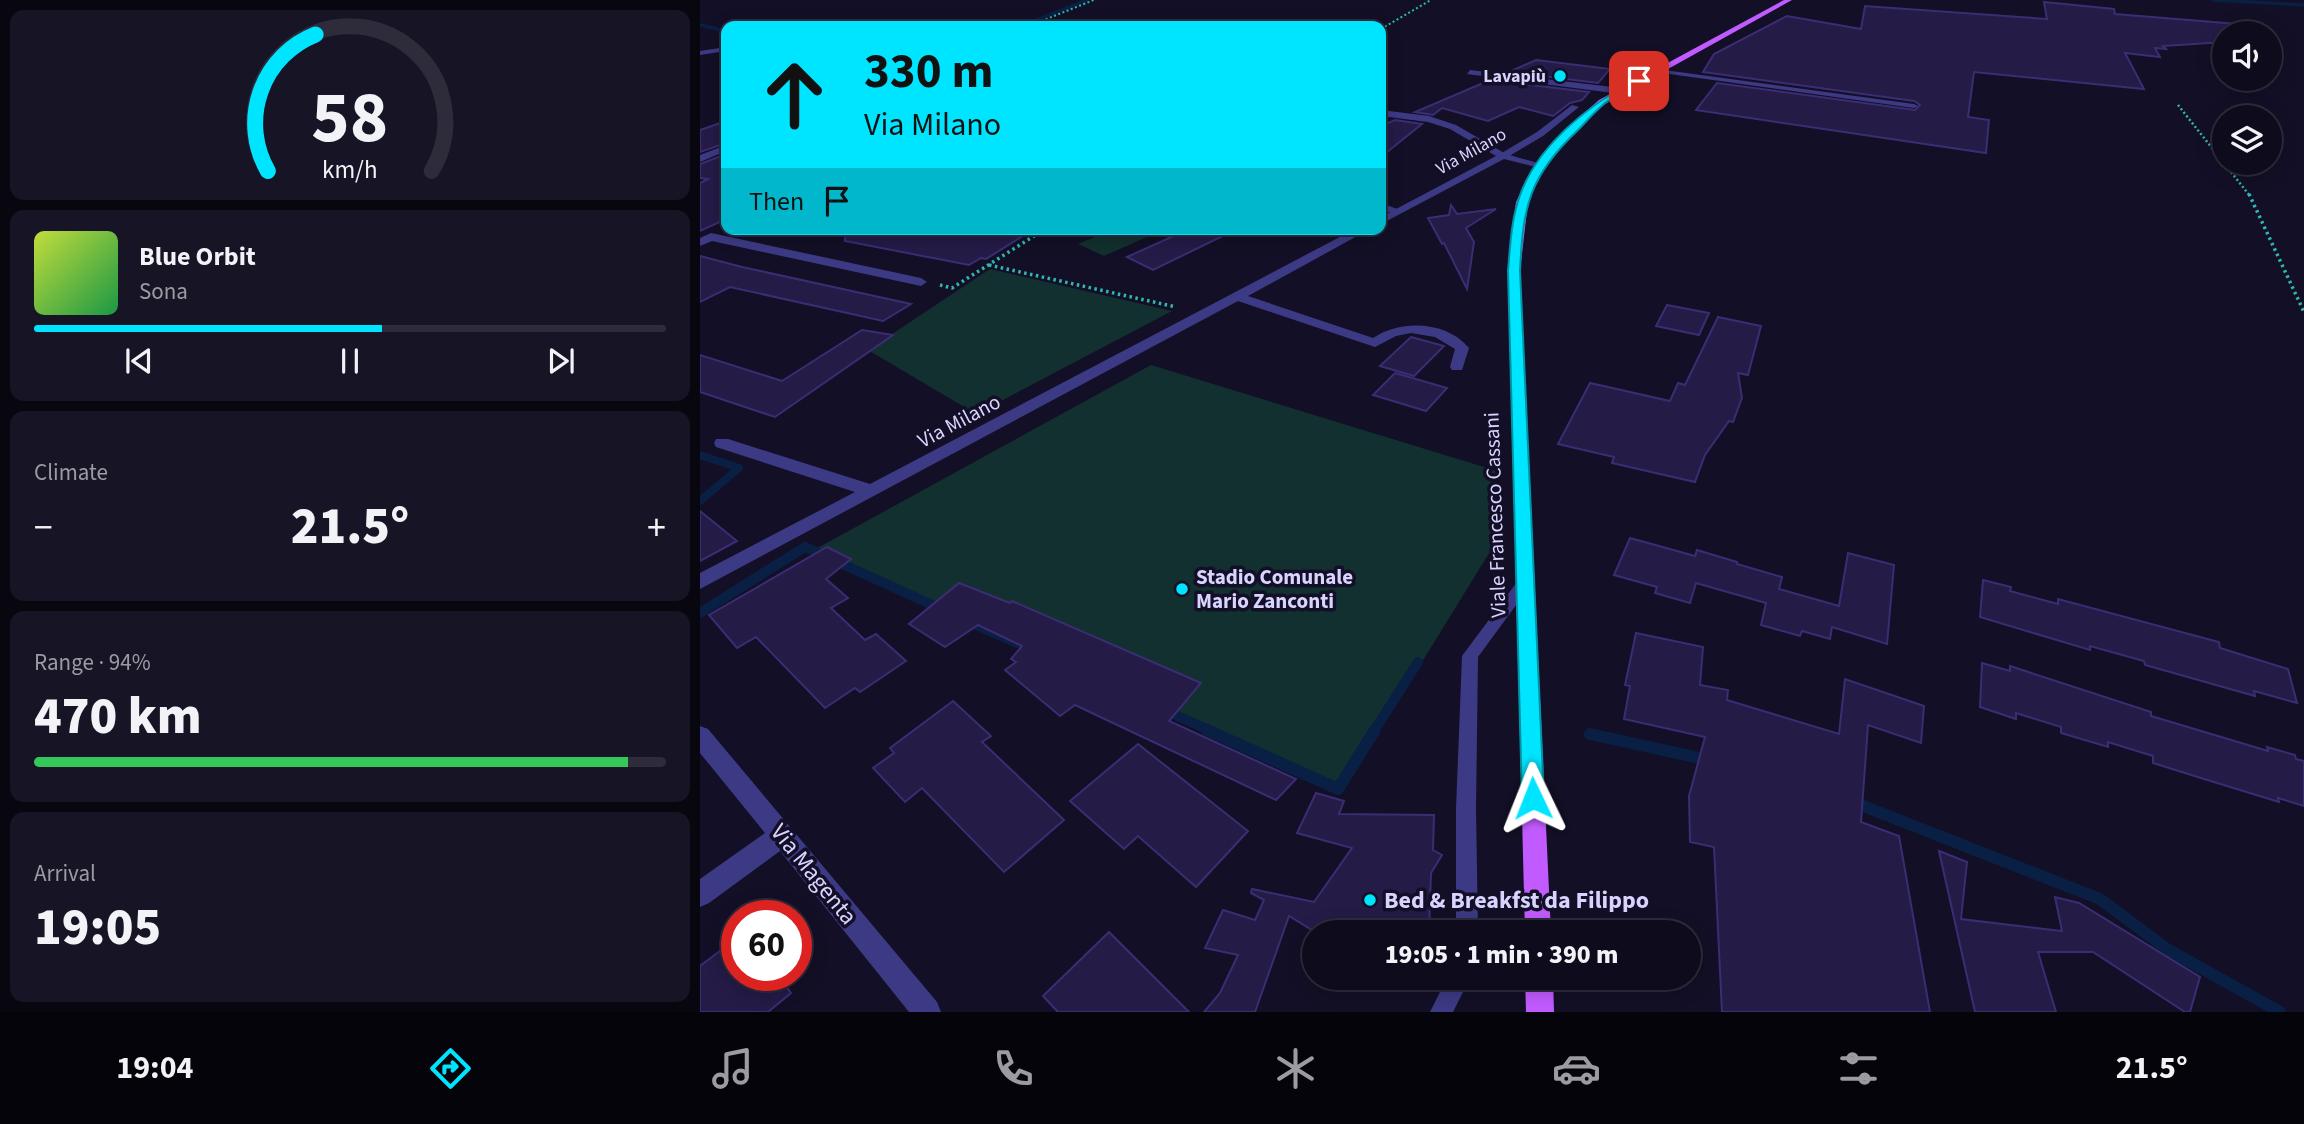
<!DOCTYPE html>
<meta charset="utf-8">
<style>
:root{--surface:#0e0b1c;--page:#171425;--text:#f1f3f6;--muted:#9b9ba3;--line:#2e2b3b;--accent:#00e5ff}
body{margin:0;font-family:"Source Sans 3",sans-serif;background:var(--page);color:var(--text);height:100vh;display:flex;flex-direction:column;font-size:26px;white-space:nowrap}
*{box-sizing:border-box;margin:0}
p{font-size:23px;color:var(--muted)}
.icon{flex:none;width:38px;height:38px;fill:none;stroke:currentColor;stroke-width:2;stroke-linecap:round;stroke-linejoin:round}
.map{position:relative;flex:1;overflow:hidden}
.side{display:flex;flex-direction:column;gap:10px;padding:10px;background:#08060f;width:700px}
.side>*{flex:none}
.banner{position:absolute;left:21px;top:21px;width:665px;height:214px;border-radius:14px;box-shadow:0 4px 18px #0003,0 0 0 2px var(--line);background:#00e5ff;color:#111;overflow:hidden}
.controls{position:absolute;left:1512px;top:21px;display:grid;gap:14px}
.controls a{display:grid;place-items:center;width:70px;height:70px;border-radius:50%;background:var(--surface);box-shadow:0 4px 18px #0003,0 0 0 2px var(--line);font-size:35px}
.speed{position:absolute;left:21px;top:900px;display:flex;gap:14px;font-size:35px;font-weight:700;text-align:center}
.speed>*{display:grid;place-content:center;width:91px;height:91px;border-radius:50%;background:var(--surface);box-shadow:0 4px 18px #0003,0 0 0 2px var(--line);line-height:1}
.speed .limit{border:10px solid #d22;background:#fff;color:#111}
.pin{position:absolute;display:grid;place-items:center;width:60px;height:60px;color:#fff;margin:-30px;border-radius:14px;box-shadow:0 4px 10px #0006}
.me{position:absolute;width:77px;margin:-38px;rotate:358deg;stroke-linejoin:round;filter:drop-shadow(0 0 5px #0008)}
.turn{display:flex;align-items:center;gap:24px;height:147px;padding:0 28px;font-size:32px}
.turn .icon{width:91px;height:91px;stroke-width:2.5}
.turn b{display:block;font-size:49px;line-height:60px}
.then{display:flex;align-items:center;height:66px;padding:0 28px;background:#0003;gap:14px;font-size:26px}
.big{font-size:52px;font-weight:800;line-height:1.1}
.side .card{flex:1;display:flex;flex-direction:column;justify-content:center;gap:10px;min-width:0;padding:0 24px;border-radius:14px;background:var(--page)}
.side .dial{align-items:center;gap:0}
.dial svg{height:182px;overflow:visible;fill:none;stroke:var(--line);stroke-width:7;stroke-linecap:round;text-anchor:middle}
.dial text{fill:var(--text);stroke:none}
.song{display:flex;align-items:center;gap:21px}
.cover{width:84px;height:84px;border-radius:10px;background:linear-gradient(135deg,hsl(70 70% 55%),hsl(140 70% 35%))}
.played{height:7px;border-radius:4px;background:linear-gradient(90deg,var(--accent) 55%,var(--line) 55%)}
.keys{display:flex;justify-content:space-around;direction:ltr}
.heat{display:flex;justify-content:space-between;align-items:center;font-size:38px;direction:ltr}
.charge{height:10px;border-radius:5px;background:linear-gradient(90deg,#34c759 94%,var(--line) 0)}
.trip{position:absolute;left:602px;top:920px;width:399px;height:70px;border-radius:35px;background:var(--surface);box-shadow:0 4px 18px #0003,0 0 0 2px var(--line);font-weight:800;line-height:70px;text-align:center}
.menu{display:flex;height:112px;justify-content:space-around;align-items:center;background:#06040b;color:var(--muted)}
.menu .icon{width:49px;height:49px}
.menu .selected{color:var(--accent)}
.menu b{font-size:32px;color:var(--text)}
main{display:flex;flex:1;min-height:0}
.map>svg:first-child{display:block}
</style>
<main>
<section class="side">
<div class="card dial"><svg viewBox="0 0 100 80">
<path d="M14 69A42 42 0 1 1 86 69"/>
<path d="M14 69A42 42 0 0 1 35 9" stroke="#00e5ff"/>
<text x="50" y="56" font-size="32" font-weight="700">58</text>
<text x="50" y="72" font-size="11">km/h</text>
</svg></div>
<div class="card">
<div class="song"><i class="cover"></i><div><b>Blue Orbit</b><p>Sona</p></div></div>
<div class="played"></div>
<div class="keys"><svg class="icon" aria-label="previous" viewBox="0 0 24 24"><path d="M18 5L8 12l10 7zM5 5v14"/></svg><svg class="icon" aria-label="pause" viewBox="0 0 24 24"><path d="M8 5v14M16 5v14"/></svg><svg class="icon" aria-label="next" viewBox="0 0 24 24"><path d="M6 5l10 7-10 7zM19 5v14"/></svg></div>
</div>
<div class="card"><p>Climate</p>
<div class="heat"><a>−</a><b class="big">21.5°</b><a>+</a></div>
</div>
<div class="card"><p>Range · 94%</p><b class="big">470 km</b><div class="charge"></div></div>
<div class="card"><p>Arrival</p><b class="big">19:05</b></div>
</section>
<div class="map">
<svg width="1604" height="1012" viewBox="0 0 1604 1012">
<rect width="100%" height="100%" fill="#130f26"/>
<g fill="#12302f">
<polygon points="414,229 465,229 404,256 378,244"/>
<polygon points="290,269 472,311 276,414 168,350"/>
<polygon points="451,365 797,471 799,537 642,792 112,551"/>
</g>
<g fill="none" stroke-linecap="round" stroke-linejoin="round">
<g stroke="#0a1f44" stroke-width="3.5">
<polyline points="1513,0 1604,5"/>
<polyline points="0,25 26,31"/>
<polyline points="321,26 387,0"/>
</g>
<g stroke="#0a1f44" stroke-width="8">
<polyline points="0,455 39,468"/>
<polyline points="0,501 39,468"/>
</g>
<g stroke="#0a1f44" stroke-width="10">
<polyline points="0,613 105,547 241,609"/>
<polyline points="269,622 317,643"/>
<polyline points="464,710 511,731"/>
<polyline points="674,731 718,662"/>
</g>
<g stroke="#0a1f44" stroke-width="12">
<polyline points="507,730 638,789 675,730"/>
<polyline points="890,734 1009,760"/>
<polyline points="1153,802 1400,899 1467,949 1580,1012"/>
</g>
</g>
<g fill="#241b47" stroke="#3b2d73" stroke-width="2">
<polygon points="1344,2 1414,9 1415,14 1562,26 1562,33 1524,33 1524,42 1463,46 1466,49 1455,48 1460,57 1425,53 1444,89 1274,72 1268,117 1289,120 1286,153 996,110 1017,83 1215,110 1220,105 1214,101 1003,72 1014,54 1087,16 1161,29 1165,6 1347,19"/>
<polygon points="836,60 910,69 898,83 809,72"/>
<polygon points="790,80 889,92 882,100 870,103 853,116 819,107 788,121 742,108 733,115 715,112"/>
<polygon points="695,120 722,124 681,157 681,126"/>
<polygon points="26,121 26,143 0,152 0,130"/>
<polygon points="26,154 26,219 0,231 0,183 8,179 0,178 0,164"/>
<polygon points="751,205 757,214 796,209 766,228 774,242 767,289 744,243 742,244 728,218 749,215"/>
<polygon points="146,229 334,229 286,259 281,258 269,265 145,241"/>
<polygon points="489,229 537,229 453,270 427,257"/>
<polygon points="0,256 42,267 211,304 183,321 30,287 0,302"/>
<polygon points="967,305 1009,313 999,335 956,326"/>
<polygon points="1018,317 1061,326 1048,375 1038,373 1042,398 1033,422 1029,421 1005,455 995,482 912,463 914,457 858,444 890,383 970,401 978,383 985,385"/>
<polygon points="162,330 193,335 75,417 0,392 0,355 82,381"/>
<polygon points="711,337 744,346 714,376 680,366"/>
<polygon points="695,373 747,388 726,411 673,395"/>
<polygon points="0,511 37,541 0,561"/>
<polygon points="930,538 995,556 997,550 1037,562 1037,564 1082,577 1079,589 1139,606 1148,553 1194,565 1187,644 1132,627 1130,639 1102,631 1100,636 1061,625 1066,603 996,583 990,603 955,593 957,587 914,575"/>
<polygon points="127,547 151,559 126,579 148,598 131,608 165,640 176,634 206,661 160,692 155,688 125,708 56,637 37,648 9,615"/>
<polygon points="1283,580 1311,587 1310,591 1358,604 1358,599 1519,642 1520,648 1588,669 1597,703 1554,691 1555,696 1445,665 1444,661 1390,646 1390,650 1280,617"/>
<polygon points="259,583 310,603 312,601 501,683 469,721 596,779 576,800 375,705 360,716 305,670 316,662 311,659 322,646 278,625 245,647 209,624"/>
<polygon points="936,633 1003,647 1000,685 1028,690 1027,700 1139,734 1145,679 1224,706 1221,743 1168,725 1161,822 1199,836 1230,1012 1022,1012 1014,847 990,842 989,796 1005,737 924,719 930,686 925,685"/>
<polygon points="1282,663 1310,671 1310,666 1451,712 1451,716 1568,751 1567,747 1595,755 1596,759 1604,761 1604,806 1578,798 1579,802 1501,778 1453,763 1453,756 1408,742 1408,747 1361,733 1361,727 1316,713 1316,719 1280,707"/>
<polygon points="253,701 291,736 282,742 364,820 304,872 222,788 205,802 173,768 194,753 190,748"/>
<polygon points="438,744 548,831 496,887 438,836 424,849 370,801"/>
<polygon points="616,793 644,801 639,814 734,815 733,850 742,855 731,873 729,933 617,933 589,916 555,1012 504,1012 520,993 538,955 505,948 523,910 555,920 564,900 551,893 552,889 614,902 652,848 597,833"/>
<polygon points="1239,851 1267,862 1261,919 1362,931 1355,897 1379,903 1500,977 1490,1012 1485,1012 1393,952 1338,952 1356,1012 1275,1012"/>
<polygon points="409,932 489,1012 358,1012 343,996"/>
<polygon points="37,938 37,975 78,975 91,993 68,1012 0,1012 0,966"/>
</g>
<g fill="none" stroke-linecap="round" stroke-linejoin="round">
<g stroke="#2fb8b0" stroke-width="2" stroke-dasharray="2 2.5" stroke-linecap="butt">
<polyline points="329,26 394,0"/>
<polyline points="681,29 731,0"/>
</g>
<polyline stroke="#2fb8b0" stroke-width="2.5" stroke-dasharray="2 2.5" stroke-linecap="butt" points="1478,105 1550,196"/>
<g stroke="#2fb8b0" stroke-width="3.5" stroke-dasharray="2.5 3.5" stroke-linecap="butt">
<polyline points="1549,194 1604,312"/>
<polyline points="289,265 476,307"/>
<polyline points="240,285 252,288 345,229"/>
</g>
<g fill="#3d3a85" fill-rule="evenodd">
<polygon points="957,69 1214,104 1218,106 1214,108 955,72"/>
<polygon points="872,105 879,107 843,136 806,158 800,158 800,154 837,132"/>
<polygon points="681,203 700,210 702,212 697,215 681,209"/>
<polygon points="825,576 830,578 833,582 830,586 778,657 776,809 778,933 756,933 756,809 762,656 820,578"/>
<polygon points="747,978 770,978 753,1012 730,1012"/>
</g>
<g fill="#3d3a85" fill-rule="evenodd">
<polygon points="26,47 26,51 0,55 0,51"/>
<polygon points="770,70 921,88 925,91 921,94 767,74"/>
<polygon points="681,110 729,116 756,125 806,154 845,165 840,168 804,159 681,224 681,217 796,156 750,129 728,122 681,116"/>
<polygon points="26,145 26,151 0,162 0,155"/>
<path d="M655 229H670L548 296 673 338C701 319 747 321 769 348L762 370H752L750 367 755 349 735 337 711 333 696 336 675 347 538 301 0 589V573L155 492 16 447 14 443 16 439H28L170 484Z"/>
<polygon points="11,233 221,278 227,282 221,286 12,241 0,246 0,238"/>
<polygon points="0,726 8,729 237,1002 241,1012 209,1012 80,851 9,903 0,907 0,879 65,833 0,753"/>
</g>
<g fill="#c25bff" fill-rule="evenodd">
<polygon points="1084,0 1092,0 905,104 871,134 845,166 828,202 820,271 851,933 825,933 808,271 816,202 835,165 865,130 899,100"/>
<polygon points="825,978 853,978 854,1012 826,1012"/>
</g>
</g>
<path fill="#00e5ff" stroke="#0095a6" stroke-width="2" d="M936 79 943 81C932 90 917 95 905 103 895 111 887 121 878 130 829 176 823 206 820 271L844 798 840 805 833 808 825 805 822 798 808 271C810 248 811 224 818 201 835 146 888 106 936 79Z"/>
<g fill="#00e5ff" stroke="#130f26" stroke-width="2.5">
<circle cx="860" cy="76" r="7"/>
<circle cx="482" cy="589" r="7"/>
<circle cx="670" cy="900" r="7"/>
</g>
<g text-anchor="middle" stroke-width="7" stroke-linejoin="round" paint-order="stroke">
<g font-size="18" font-weight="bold" fill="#d9d4ff" stroke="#130f26" text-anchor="end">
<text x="846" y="82">Lavapiù</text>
</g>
<g font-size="18" fill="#d9d4ff" stroke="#130f26">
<text transform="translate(771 151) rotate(-29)" y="6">Via Milano</text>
</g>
<g font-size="21" fill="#d9d4ff" stroke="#130f26">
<text transform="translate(259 421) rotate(-28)" y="7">Via Milano</text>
<text transform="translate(795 515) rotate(-92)" y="7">Viale Francesco Cassani</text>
</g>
<g font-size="21" font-weight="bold" fill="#d9d4ff" stroke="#130f26" text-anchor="start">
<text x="496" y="584">Stadio Comunale<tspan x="496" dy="24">Mario Zanconti</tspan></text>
</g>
<g font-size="24" fill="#d9d4ff" stroke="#130f26">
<text transform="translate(114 874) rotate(51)" y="8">Via Magenta</text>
</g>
<g font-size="24" font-weight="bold" fill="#d9d4ff" stroke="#130f26" text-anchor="start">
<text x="684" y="908">Bed &amp; Breakfst da Filippo</text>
</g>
</g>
</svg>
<div class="controls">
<a><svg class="icon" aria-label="sound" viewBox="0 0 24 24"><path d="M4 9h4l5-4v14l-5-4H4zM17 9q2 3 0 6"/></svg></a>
<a><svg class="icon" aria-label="layers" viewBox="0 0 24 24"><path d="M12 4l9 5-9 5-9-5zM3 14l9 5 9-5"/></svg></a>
</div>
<div class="speed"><div class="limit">60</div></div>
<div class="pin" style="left:939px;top:81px;background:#d93025"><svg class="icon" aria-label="arrive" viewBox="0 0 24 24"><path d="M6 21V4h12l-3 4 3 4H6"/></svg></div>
<svg class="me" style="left:833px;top:798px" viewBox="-20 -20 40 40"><path d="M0-17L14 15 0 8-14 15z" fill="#00e5ff" stroke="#fff" stroke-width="4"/></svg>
<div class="trip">19:05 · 1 min · 390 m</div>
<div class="banner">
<div class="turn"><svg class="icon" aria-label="ahead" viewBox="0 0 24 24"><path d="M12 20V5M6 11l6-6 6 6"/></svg><div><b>330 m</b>Via Milano</div></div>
<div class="then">Then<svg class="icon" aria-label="arrive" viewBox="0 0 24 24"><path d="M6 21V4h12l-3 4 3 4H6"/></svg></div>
</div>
</div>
</main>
<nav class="menu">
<b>19:04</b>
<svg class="icon selected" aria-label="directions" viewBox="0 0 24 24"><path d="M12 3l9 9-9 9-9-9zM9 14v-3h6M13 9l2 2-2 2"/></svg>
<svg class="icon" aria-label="music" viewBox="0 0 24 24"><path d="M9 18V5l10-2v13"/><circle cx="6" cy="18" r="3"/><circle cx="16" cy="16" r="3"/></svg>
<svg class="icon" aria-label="phone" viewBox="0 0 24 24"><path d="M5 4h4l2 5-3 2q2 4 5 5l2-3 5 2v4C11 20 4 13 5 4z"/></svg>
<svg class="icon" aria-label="climate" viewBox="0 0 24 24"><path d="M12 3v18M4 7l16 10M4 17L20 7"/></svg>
<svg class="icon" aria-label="car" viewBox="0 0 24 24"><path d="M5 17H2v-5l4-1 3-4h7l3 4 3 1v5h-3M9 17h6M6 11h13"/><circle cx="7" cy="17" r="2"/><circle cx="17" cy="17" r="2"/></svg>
<svg class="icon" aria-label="filters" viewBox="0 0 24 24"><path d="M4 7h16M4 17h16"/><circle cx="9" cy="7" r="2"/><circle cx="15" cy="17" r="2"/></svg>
<b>21.5°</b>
</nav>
